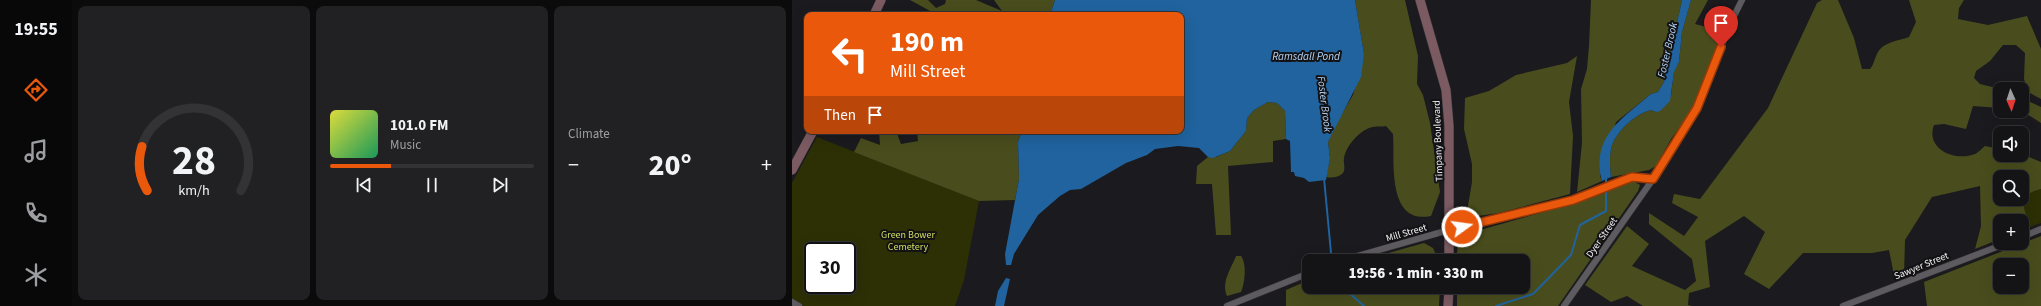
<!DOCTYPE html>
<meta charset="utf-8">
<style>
:root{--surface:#141416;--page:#212123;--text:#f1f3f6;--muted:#9d9ea1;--line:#333335;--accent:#ea580c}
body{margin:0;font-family:"Source Sans 3",sans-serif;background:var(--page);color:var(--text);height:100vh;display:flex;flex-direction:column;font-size:15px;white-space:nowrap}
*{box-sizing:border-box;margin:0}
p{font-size:13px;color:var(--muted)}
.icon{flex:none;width:22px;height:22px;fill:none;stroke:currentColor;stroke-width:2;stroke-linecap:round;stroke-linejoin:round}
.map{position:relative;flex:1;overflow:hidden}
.panel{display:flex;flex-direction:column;gap:6px;padding:6px;background:#0b0b0c;width:720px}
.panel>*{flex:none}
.hud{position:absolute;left:12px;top:12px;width:380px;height:122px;border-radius:8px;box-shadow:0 4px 16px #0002,0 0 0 1px var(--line);background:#ea580c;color:#fff;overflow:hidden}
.needle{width:26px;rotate:177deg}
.fabs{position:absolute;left:1201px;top:82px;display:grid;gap:8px}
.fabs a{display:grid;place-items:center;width:36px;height:36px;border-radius:8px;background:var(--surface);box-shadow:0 4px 16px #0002,0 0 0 1px var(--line);font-size:20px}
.speed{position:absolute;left:12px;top:242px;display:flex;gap:8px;font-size:20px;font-weight:700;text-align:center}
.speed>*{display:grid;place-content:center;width:52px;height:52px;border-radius:50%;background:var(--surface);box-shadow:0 4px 16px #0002,0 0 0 1px var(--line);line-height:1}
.speed .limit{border:2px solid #111;border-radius:6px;background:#fff;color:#111}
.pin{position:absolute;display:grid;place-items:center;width:34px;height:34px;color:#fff;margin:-41px -17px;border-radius:50% 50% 50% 0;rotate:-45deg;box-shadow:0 0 4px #0007}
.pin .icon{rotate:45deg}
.me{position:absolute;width:44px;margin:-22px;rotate:76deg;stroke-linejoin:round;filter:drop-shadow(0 0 3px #0008)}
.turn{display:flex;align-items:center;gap:14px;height:84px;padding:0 20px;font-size:18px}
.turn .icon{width:52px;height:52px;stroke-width:2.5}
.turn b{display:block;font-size:28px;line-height:34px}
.then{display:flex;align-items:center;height:38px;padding:0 20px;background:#0003;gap:8px;font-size:15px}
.big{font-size:30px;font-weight:800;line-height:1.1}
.panel .card{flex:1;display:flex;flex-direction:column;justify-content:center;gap:6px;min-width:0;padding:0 14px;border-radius:8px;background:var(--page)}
.panel .dial{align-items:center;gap:0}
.dial svg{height:104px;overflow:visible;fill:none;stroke:var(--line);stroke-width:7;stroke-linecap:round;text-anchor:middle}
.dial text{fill:var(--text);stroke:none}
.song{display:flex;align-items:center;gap:12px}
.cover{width:48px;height:48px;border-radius:6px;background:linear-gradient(135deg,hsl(60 70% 55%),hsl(150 70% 35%))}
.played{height:4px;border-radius:2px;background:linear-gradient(90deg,var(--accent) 30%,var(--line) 30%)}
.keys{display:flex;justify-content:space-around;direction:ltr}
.heat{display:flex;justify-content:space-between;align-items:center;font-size:22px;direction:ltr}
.panel .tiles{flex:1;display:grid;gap:6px;grid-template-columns:repeat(3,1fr)}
.trip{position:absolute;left:510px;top:254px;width:228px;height:40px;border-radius:8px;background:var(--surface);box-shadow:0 4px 16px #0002,0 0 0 1px var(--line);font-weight:800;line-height:40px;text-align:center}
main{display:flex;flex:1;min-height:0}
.tabs{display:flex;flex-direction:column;width:72px;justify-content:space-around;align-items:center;background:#080809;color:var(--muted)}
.tabs .icon{width:28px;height:28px}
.tabs .selected{color:var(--accent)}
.tabs b{font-size:18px;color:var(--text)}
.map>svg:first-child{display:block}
</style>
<main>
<nav class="tabs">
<b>19:55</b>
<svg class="icon selected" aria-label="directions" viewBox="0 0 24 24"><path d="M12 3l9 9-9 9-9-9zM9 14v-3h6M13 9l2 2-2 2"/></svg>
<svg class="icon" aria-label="music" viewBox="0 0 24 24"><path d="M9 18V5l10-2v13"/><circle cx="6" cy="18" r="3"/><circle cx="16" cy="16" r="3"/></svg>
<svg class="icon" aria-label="phone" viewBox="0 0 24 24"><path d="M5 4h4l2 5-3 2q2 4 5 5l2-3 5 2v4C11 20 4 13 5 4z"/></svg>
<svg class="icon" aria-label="climate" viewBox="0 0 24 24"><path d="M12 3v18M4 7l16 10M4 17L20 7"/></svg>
</nav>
<section class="panel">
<div class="tiles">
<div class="card dial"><svg viewBox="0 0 100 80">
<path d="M14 69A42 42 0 1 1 86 69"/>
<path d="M14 69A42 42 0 0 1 10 35" stroke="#ea580c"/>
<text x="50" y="56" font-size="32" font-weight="700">28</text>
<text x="50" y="72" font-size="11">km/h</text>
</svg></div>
<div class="card">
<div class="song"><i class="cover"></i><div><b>101.0 FM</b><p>Music</p></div></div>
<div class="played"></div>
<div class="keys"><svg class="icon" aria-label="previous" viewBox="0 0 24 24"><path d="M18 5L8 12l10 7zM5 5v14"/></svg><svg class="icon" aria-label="pause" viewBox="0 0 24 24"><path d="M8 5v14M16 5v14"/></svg><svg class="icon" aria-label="next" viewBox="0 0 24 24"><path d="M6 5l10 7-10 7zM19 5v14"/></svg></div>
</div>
<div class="card"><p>Climate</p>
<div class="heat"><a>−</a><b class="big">20°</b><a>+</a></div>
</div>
</div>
</section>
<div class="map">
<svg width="1249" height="306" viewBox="0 0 1249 306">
<rect width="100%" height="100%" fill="#1b1a1e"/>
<g fill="#2d3005" fill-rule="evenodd">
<path d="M25 137 187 201 172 280 163 306H0V183ZM21 251H55V285H21Z"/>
<path d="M1249 189V223L1238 227C1232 208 1224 195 1249 189Z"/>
</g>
<g fill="#494d1d" fill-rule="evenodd">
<polygon points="118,0 136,0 144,8 153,4 154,0 184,0 210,11 202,0 263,0 258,15 139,15 140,12"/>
<path d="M563 0H613L626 56 625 84 631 95 638 123 648 192 639 216C594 225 603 160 601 134L594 126C590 127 585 126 581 127 569 129 554 145 552 158 551 163 554 168 551 173 546 178 539 178 534 177L538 158 536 142 548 117 561 95 572 54Z"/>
<polygon points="799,0 890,0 872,82 866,92 859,94 824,122 808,176 810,181 785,192 790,143 789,89 795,69 797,46"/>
<path d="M899 0H916L903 24 922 29 931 14 938 15 899 112 879 139 864 166 857 170 819 177C818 167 817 155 820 145 826 130 843 114 859 110L864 112 879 95 882 71 887 62 890 32Z"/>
<path d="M1030 0H1046L1062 38 1070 69H1078C1082 64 1082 60 1085 54 1090 42 1106 41 1117 37L1124 22 1117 0H1172L1167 8 1166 19 1196 25 1235 16 1249 49V99L1236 92 1232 79 1233 53 1224 45H1211L1198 61 1184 71 1182 78 1188 84 1208 89V108L1181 106 1174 129 1152 124 1142 125C1133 149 1163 162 1183 154 1186 153 1190 148 1193 146L1208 149V155L1230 154 1249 162V189C1224 195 1232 208 1238 227L1230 230V221H1208V239L1183 249 1189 226 1188 186 1140 197 1113 240 1112 276 1103 280 1097 250 1080 253H1011L977 289 952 274 973 232 952 216 913 241 918 287 897 293 896 305 900 306H851L835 296 819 302 793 285 835 226 857 244 840 266 893 290 904 281 900 259 857 224V213L892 236 906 217 880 203 882 194 908 199 976 108 1025 3ZM1208 177H1230V199H1208Z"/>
<polygon points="785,56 777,102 781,136 778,194 707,213 679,217 675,212 680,182 680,164 672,129 673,98 697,91 724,75 775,63"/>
<polygon points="1230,98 1249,107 1249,123 1230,111"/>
<polygon points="476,102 485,103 493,111 494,139 481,141 481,162 436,166 439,235 424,235 420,184 404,184 405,166 416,157 424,157 438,151 454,131 455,118 462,110"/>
<polygon points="87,131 104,131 109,144 126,141 125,131 230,131 226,142 227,179 223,200 187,201 62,152 69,138 88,145"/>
<polygon points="841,181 848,185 846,191 766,306 665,306 665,287 731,287 731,261 664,261 667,236 797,199"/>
<path d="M1249 236V306H1135L1132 282ZM1208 265H1230V287H1208Z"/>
<polygon points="632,243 641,248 647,261 568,261"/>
<path d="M444 256H449C455 264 453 283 449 292L435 296C429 282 439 269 444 256Z"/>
<polygon points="517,280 517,287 648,287 647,306 494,306 494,290"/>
</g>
<g fill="#20639e">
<polygon points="263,0 563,0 572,54 569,77 536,142 538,158 534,180 517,182 512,178 503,176 502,172 499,172 498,141 494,139 493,111 485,103 476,102 462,110 455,118 454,131 438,151 421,158 416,157 407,148 386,146 363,149 355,155 334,163 289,189 278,190 268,196 246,215 222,254 219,265 214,265 213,254 227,179 226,142 230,131 389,131 389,15 258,15"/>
<path d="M890 0H899L890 32 887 62 882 72 878 101 868 111 864 112 859 110C843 114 826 130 820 145 817 155 818 167 819 177L810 181C799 136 830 119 859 94L866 92 872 82Z"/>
<polygon points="214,278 218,279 212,306 203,306 206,291"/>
</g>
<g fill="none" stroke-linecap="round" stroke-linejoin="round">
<g stroke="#20639e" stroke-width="2">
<polyline points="532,178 539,253 542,261"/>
<polyline points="553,287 556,292 572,306"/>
<polyline points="704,306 741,294 779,255 788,225 814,211 814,177"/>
</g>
<defs>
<g id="street">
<polyline points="1230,237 1249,229"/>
<polyline points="548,261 657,230 781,200 840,177 861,179"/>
<polyline points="0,302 7,306"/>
<polyline points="435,306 517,273"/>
<polyline points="772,306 861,179 905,108 938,24 950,0"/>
<polyline points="1051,306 1215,243"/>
</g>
<g id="secondary">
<polyline points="628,0 654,90 657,126 657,261"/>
<polyline points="82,15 89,0"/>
<polyline points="0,170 21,131"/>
<polyline points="656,306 657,287"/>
</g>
</defs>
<use href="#street" stroke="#363538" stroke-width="7"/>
<use href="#secondary" stroke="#363538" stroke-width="10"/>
<use href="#street" stroke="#5d5b60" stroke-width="6"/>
<use href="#secondary" stroke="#7c5a62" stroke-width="9"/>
</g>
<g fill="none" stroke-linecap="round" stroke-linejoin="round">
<defs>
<polyline id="route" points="670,227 781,200 840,177 861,179 905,108 929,47"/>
</defs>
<use href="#route" stroke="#983908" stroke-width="10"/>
<use href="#route" stroke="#ea580c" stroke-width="7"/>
</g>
<g text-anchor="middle" stroke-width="4" stroke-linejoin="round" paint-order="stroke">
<g font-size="10" fill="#f4f3f6" stroke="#121114">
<text transform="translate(645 141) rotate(-92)" y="4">Timpany Boulevard</text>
<text transform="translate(614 232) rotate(-16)" y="4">Mill Street</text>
<text transform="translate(809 237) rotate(-55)" y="4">Dyer Street</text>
<text transform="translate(1129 265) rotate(-22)" y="4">Sawyer Street</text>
</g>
<g font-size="10" fill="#d2dd63" stroke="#121114">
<text x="116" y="238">Green Bower<tspan x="116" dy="12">Cemetery</tspan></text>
</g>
<g font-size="11" font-style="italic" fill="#b5d5f7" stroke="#121114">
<text transform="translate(875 50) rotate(-77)" y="4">Foster Brook</text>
<text x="514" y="60">Ramsdall Pond</text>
<text transform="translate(533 104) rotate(83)" y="4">Foster Brook</text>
</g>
</g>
</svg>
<div class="fabs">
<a><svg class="needle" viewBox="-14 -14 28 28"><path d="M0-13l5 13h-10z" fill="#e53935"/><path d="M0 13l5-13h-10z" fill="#9d9ea1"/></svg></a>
<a><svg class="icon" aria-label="sound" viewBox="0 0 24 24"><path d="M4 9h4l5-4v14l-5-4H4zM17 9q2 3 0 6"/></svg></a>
<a><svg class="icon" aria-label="search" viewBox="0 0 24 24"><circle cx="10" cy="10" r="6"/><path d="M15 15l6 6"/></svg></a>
<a>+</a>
<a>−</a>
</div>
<div class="speed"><div class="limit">30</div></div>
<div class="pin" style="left:929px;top:47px;background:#d93025"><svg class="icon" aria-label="arrive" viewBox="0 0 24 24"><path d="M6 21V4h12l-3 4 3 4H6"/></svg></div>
<svg class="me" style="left:670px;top:227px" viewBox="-20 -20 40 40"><circle r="17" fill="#ea580c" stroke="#fff" stroke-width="3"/><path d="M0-11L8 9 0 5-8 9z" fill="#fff"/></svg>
<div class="trip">19:56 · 1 min · 330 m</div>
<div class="hud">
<div class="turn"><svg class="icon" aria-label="left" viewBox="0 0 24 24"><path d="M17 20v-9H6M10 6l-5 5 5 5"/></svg><div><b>190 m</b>Mill Street</div></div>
<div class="then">Then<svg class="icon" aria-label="arrive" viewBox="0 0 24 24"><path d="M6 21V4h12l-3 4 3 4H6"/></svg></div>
</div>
</div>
</main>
